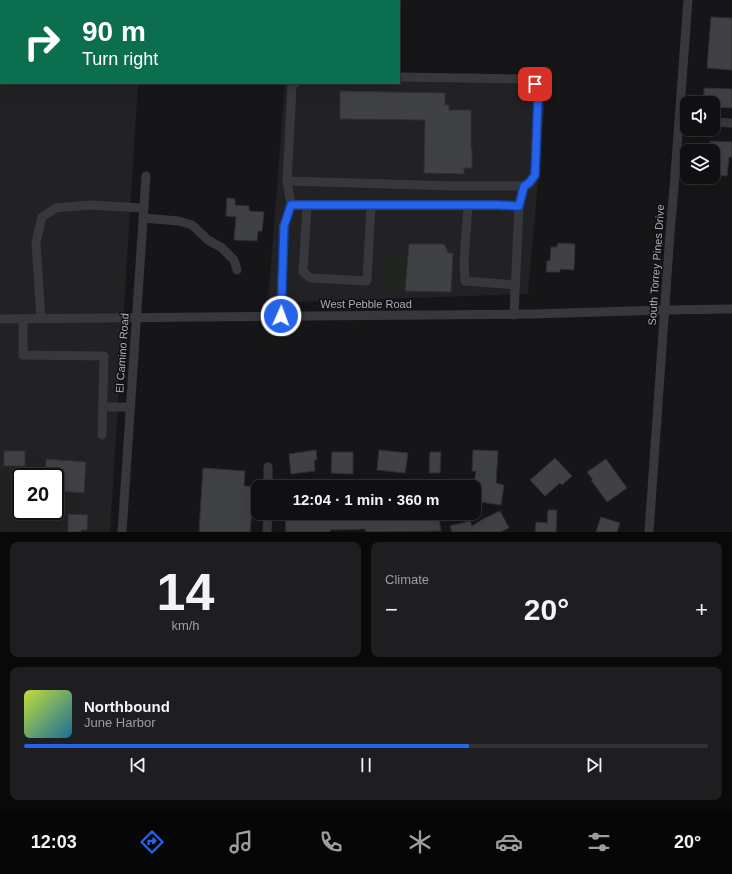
<!DOCTYPE html>
<meta charset="utf-8">
<style>
:root{--surface:#101012;--page:#1e1e20;--text:#f1f3f6;--muted:#9c9d9f;--line:#303032;--accent:#2563eb}
body{margin:0;font-family:Helvetica,sans-serif;background:var(--page);color:var(--text);height:100vh;display:flex;flex-direction:column;font-size:15px;white-space:nowrap}
*{box-sizing:border-box;margin:0}
p{font-size:13px;color:var(--muted)}
.icon{flex:none;width:22px;height:22px;fill:none;stroke:currentColor;stroke-width:2;stroke-linecap:round;stroke-linejoin:round}
.map{position:relative;height:532px;overflow:hidden}
.details{display:flex;flex-direction:column;gap:10px;padding:10px;background:#09090a;flex:1}
.details>*{flex:none}
.banner{position:absolute;left:0px;top:0px;width:400px;height:84px;box-shadow:0 4px 16px #0002,0 0 0 1px var(--line);background:#0b6e4f;color:#fff;overflow:hidden}
.buttons{position:absolute;left:680px;top:96px;display:grid;gap:8px}
.buttons a{display:grid;place-items:center;width:40px;height:40px;border-radius:8px;background:var(--surface);box-shadow:0 4px 16px #0002,0 0 0 1px var(--line);font-size:20px}
.speed{position:absolute;left:12px;top:468px;display:flex;gap:8px;font-size:20px;font-weight:700;text-align:center}
.speed>*{display:grid;place-content:center;width:52px;height:52px;border-radius:50%;background:var(--surface);box-shadow:0 4px 16px #0002,0 0 0 1px var(--line);line-height:1}
.speed .limit{border:2px solid #111;border-radius:6px;background:#fff;color:#111}
.pin{position:absolute;display:grid;place-items:center;width:34px;height:34px;color:#fff;margin:-17px;border-radius:8px;box-shadow:0 2px 6px #0006}
.me{position:absolute;width:44px;margin:-22px;rotate:2deg;stroke-linejoin:round;filter:drop-shadow(0 0 3px #0008)}
.turn{display:flex;align-items:center;gap:14px;height:84px;padding:0 16px;font-size:18px}
.turn .icon{width:52px;height:52px;stroke-width:2.5}
.turn b{display:block;font-size:28px;line-height:34px}
.big{font-size:30px;font-weight:600;line-height:1.1}
.details .card{flex:1;display:flex;flex-direction:column;justify-content:center;gap:6px;min-width:0;padding:0 14px;border-radius:8px;background:var(--page)}
.details .dial{align-items:center;gap:0}
.dial b{font-size:52px;line-height:1}
.song{display:flex;align-items:center;gap:12px}
.cover{width:48px;height:48px;border-radius:6px;background:linear-gradient(135deg,hsl(70 70% 55%),hsl(200 70% 35%))}
.played{height:4px;border-radius:2px;background:linear-gradient(90deg,var(--accent) 65%,var(--line) 65%)}
.keys{display:flex;justify-content:space-around;direction:ltr}
.heat{display:flex;justify-content:space-between;align-items:center;font-size:22px;direction:ltr}
.details .tiles{flex:1;display:grid;gap:10px;grid-template-columns:1fr 1fr}
.card:last-child{grid-column:span 2}
.trip{position:absolute;left:251px;top:480px;width:230px;height:40px;border-radius:8px;background:var(--surface);box-shadow:0 4px 16px #0002,0 0 0 1px var(--line);font-weight:600;line-height:40px;text-align:center}
.dock{display:flex;height:64px;justify-content:space-around;align-items:center;background:#060607;color:var(--muted)}
.dock .icon{width:28px;height:28px}
.dock .current{color:var(--accent)}
.dock b{font-size:18px;color:var(--text)}
.map>svg:first-child{display:block}
</style>
<div class="map">
<svg width="732" height="532" viewBox="0 0 732 532">
<rect width="100%" height="100%" fill="#161618"/>
<g fill="#222225" fill-rule="evenodd">
<path d="M0 0H143V1H1V83H138L110 532H0ZM21 477H55V511H21Z"/>
<polygon points="399,73 547,78 528,294 268,303 285,83 399,83"/>
</g>
<polygon fill="#1e261f" points="386,255 405,256 403,291 383,289"/>
<g fill="#404145" stroke="#303034">
<polygon points="711,17 732,18 732,70 707,68"/>
<polygon points="704,88 732,89 732,108 713,107 713,103 704,103"/>
<polygon points="340,91 445,93 445,105 449,105 449,110 471,110 471,148 472,148 472,168 464,168 464,174 424,173 425,120 340,119"/>
<polygon points="710,141 732,142 732,157 729,157 727,176 713,174 713,151 710,151"/>
<polygon points="227,198 235,199 235,205 249,206 249,211 264,212 262,231 258,231 257,241 234,240 236,217 226,216"/>
<polygon points="558,243 575,244 574,270 560,269 560,272 546,272 547,261 550,261 551,247 557,247"/>
<polygon points="409,244 442,244 445,245 448,253 453,253 451,292 405,291"/>
<polygon points="316,450 317,460 314,460 315,471 291,474 289,454"/>
<polygon points="379,450 408,453 405,473 377,470"/>
<polygon points="473,450 498,451 496,483 504,485 501,505 474,501 474,484 476,471 472,471"/>
<rect x="4" y="451" width="21" height="15"/>
<polygon points="332,452 353,452 353,474 331,473"/>
<polygon points="430,452 441,452 440,473 429,473"/>
<polygon points="555,458 572,476 562,485 560,483 545,496 530,480"/>
<polygon points="46,459 86,462 84,493 57,491 58,476 45,475"/>
<polygon points="606,459 627,488 607,502 591,480 593,480 587,472"/>
<polygon points="203,468 245,471 244,486 254,487 250,532 199,532"/>
<polygon points="548,510 557,510 556,532 535,532 536,522 547,523"/>
<polygon points="500,511 509,528 500,532 452,532 450,526 470,521 472,526 483,519"/>
<polygon points="285,513 438,513 441,531 366,532 365,529 330,530 330,532 286,532"/>
<polygon points="68,514 88,515 87,530 81,530 81,532 68,532"/>
<polygon points="601,517 620,523 617,532 596,532"/>
</g>
<g fill="none" stroke-linecap="round" stroke-linejoin="round">
<g stroke="#37383d" stroke-width="9">
<polyline points="399,77 526,79 535,84 538,98 535,175 529,183 524,186 519,206"/>
<polyline points="713,122 732,123"/>
<polyline points="287,181 455,186 524,186"/>
<polyline points="291,205 287,181 292,86 295,83"/>
<polyline points="307,205 303,272 311,278 367,281 371,205"/>
<polyline points="468,205 464,262 465,281 515,285"/>
<polyline points="143,218 179,221 192,225 208,240 222,248 234,260 237,270"/>
<polyline points="281,317 284,226 291,205 497,205 519,206 514,315"/>
<polyline points="0,319 532,314 664,310 732,309"/>
<polyline points="23,319 23,355 104,356 102,435"/>
<polyline points="41,319 36,242 42,217 56,208 90,205 144,208"/>
<polyline points="103,407 130,407"/>
<polyline points="268,467 268,487"/>
<polyline points="268,486 282,487"/>
<polyline points="313,487 381,487"/>
<polyline points="122,532 146,176"/>
<polyline points="267,532 268,513"/>
<polyline points="649,532 670,233 674,188 688,0"/>
</g>
</g>
<g fill="none" stroke-linecap="round" stroke-linejoin="round">
<defs>
<polyline id="route" points="281,316 284,226 291,205 496,205 519,206 524,186 529,183 535,175 538,98 535,84"/>
</defs>
<use href="#route" stroke="#184099" stroke-width="10"/>
<use href="#route" stroke="#2563eb" stroke-width="7"/>
</g>
<g text-anchor="middle" stroke-width="3" stroke-linejoin="round" paint-order="stroke">
<g font-size="11" fill="#a8adb8" stroke="#111113">
<text transform="translate(656 265) rotate(-86)" y="4">South Torrey Pines Drive</text>
<text x="366" y="308">West Pebble Road</text>
<text transform="translate(122 353) rotate(-86)" y="4">El Camino Road</text>
</g>
</g>
</svg>
<div class="buttons">
<a><svg class="icon" aria-label="sound" viewBox="0 0 24 24"><path d="M4 9h4l5-4v14l-5-4H4zM17 9q2 3 0 6"/></svg></a>
<a><svg class="icon" aria-label="layers" viewBox="0 0 24 24"><path d="M12 4l9 5-9 5-9-5zM3 14l9 5 9-5"/></svg></a>
</div>
<div class="speed"><div class="limit">20</div></div>
<div class="pin" style="left:535px;top:84px;background:#d93025"><svg class="icon" aria-label="arrive" viewBox="0 0 24 24"><path d="M6 21V4h12l-3 4 3 4H6"/></svg></div>
<svg class="me" style="left:281px;top:316px" viewBox="-20 -20 40 40"><circle r="17" fill="#2563eb" stroke="#fff" stroke-width="3"/><path d="M0-11L8 9 0 5-8 9z" fill="#fff"/></svg>
<div class="trip">12:04 · 1 min · 360 m</div>
<div class="banner">
<div class="turn"><svg class="icon" aria-label="right" viewBox="0 0 24 24"><path d="M7 20v-9h11M14 6l5 5-5 5"/></svg><div><b>90 m</b>Turn right</div></div>
</div>
</div>
<section class="details">
<div class="tiles">
<div class="card dial"><b>14</b><p>km/h</p></div>
<div class="card"><p>Climate</p>
<div class="heat"><a>−</a><b class="big">20°</b><a>+</a></div>
</div>
<div class="card">
<div class="song"><i class="cover"></i><div><b>Northbound</b><p>June Harbor</p></div></div>
<div class="played"></div>
<div class="keys"><svg class="icon" aria-label="previous" viewBox="0 0 24 24"><path d="M18 5L8 12l10 7zM5 5v14"/></svg><svg class="icon" aria-label="pause" viewBox="0 0 24 24"><path d="M8 5v14M16 5v14"/></svg><svg class="icon" aria-label="next" viewBox="0 0 24 24"><path d="M6 5l10 7-10 7zM19 5v14"/></svg></div>
</div>
</div>
</section>
<nav class="dock">
<b>12:03</b>
<svg class="icon current" aria-label="directions" viewBox="0 0 24 24"><path d="M12 3l9 9-9 9-9-9zM9 14v-3h6M13 9l2 2-2 2"/></svg>
<svg class="icon" aria-label="music" viewBox="0 0 24 24"><path d="M9 18V5l10-2v13"/><circle cx="6" cy="18" r="3"/><circle cx="16" cy="16" r="3"/></svg>
<svg class="icon" aria-label="phone" viewBox="0 0 24 24"><path d="M5 4h4l2 5-3 2q2 4 5 5l2-3 5 2v4C11 20 4 13 5 4z"/></svg>
<svg class="icon" aria-label="climate" viewBox="0 0 24 24"><path d="M12 3v18M4 7l16 10M4 17L20 7"/></svg>
<svg class="icon" aria-label="car" viewBox="0 0 24 24"><path d="M5 17H2v-5l4-1 3-4h7l3 4 3 1v5h-3M9 17h6M6 11h13"/><circle cx="7" cy="17" r="2"/><circle cx="17" cy="17" r="2"/></svg>
<svg class="icon" aria-label="filters" viewBox="0 0 24 24"><path d="M4 7h16M4 17h16"/><circle cx="9" cy="7" r="2"/><circle cx="15" cy="17" r="2"/></svg>
<b>20°</b>
</nav>
